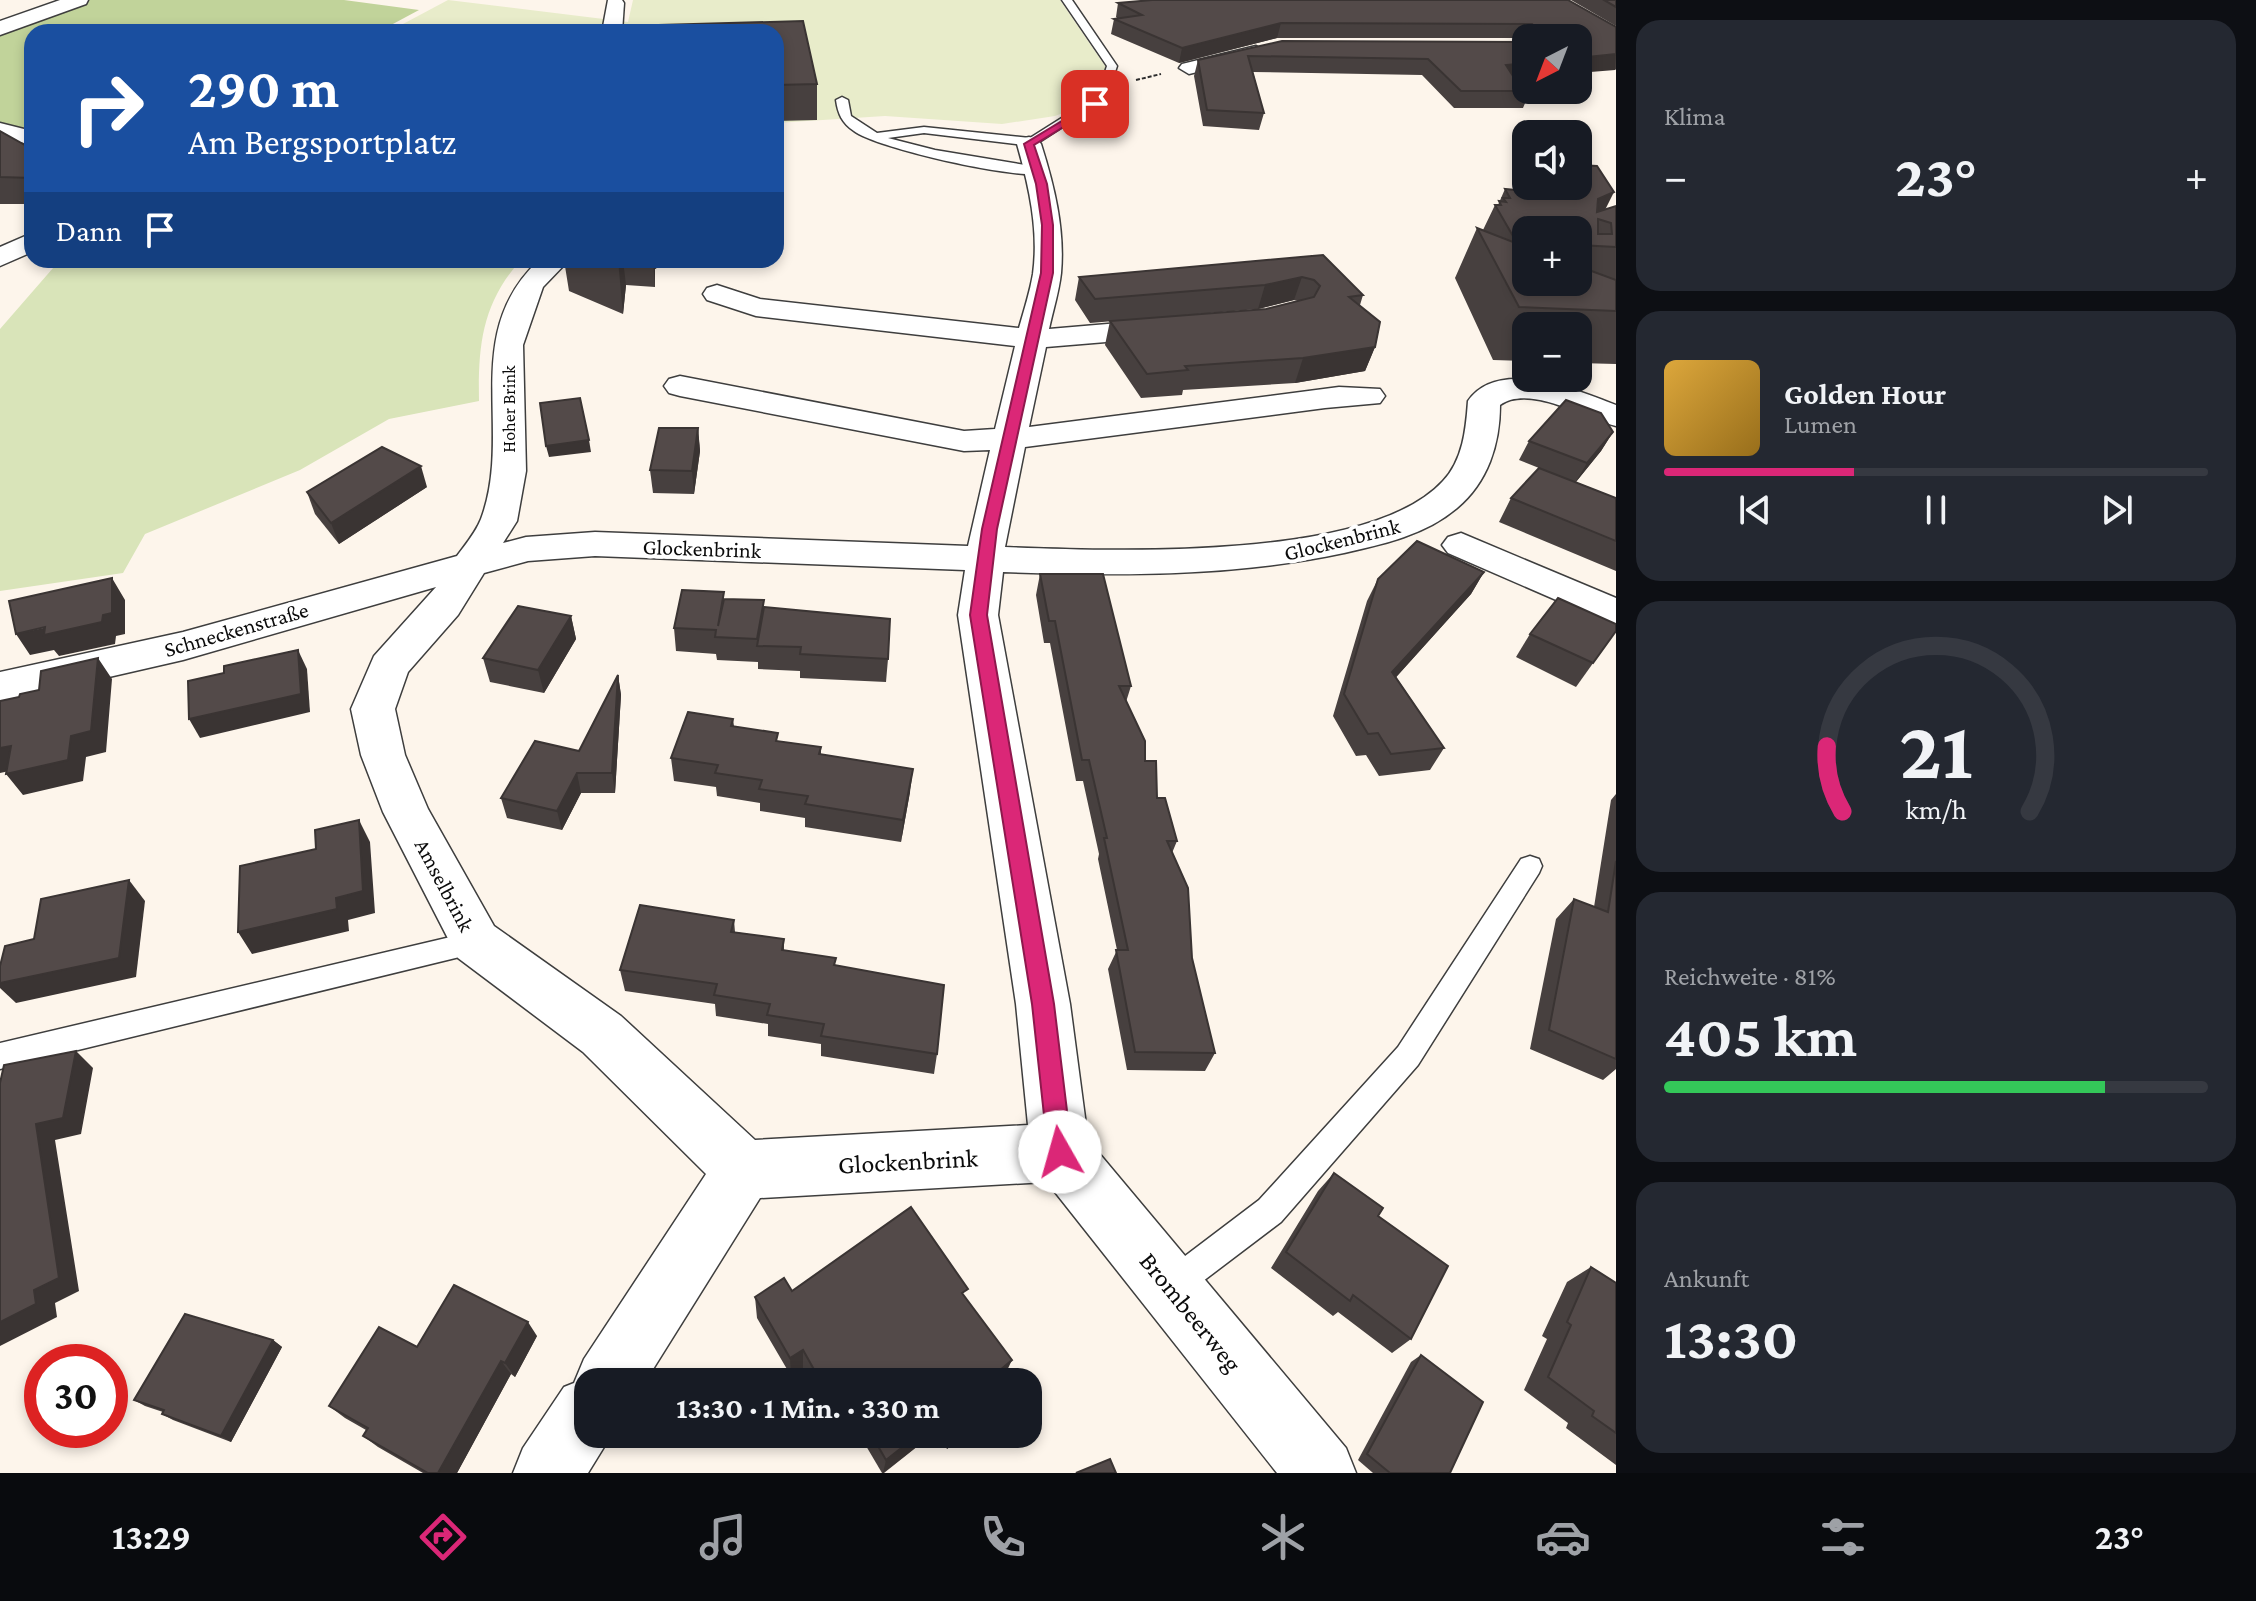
<!DOCTYPE html>
<html lang="de">
<meta charset="utf-8">
<style>
:root{--surface:#171b24;--page:#242831;--text:#f1f3f6;--muted:#9ea1a6;--line:#363941;--accent:#db2777}
body{margin:0;font-family:"Crimson Pro",serif;background:var(--page);color:var(--text);height:100vh;display:flex;flex-direction:column;font-size:30px;white-space:nowrap}
*{box-sizing:border-box;margin:0}
p{font-size:26px;color:var(--muted)}
.icon{flex:none;width:44px;height:44px;fill:none;stroke:currentColor;stroke-width:2;stroke-linecap:round;stroke-linejoin:round}
.map{position:relative;flex:1;overflow:hidden}
.side{display:flex;flex-direction:column;gap:20px;padding:20px;background:#0d0f14;width:640px}
.side>*{flex:none}
.hud{position:absolute;left:24px;top:24px;width:760px;height:244px;border-radius:24px;box-shadow:0 4px 12px #0003;background:#1a4fa0;color:#fff;overflow:hidden}
.needle{width:52px;rotate:222deg}
.buttons{position:absolute;left:1512px;top:24px;display:grid;gap:16px}
.buttons a{display:grid;place-items:center;width:80px;height:80px;border-radius:16px;background:var(--surface);box-shadow:0 4px 12px #0003;font-size:40px}
.speed{position:absolute;left:24px;top:1344px;display:flex;gap:16px;font-size:40px;font-weight:700;text-align:center}
.speed>*{display:grid;place-content:center;width:104px;height:104px;border-radius:50%;background:var(--surface);box-shadow:0 4px 12px #0003;line-height:1}
.speed .limit{border:12px solid #d22;background:#fff;color:#111}
.pin{position:absolute;display:grid;place-items:center;width:68px;height:68px;color:#fff;margin:-34px;border-radius:16px;box-shadow:0 4px 12px #0006}
.me{position:absolute;width:88px;margin:-44px;rotate:353deg;stroke-linejoin:round;filter:drop-shadow(0 0 6px #0008)}
.turn{display:flex;align-items:center;gap:28px;height:168px;padding:0 32px;font-size:36px}
.turn .icon{width:104px;height:104px;stroke-width:2.5}
.turn b{display:block;font-size:56px;line-height:68px}
.then{display:flex;align-items:center;height:76px;padding:0 32px;background:#0003;gap:16px;font-size:30px}
.big{font-size:60px;font-weight:700;line-height:1.1}
.side .widget{flex:1;display:flex;flex-direction:column;justify-content:center;gap:12px;min-width:0;padding:0 28px;border-radius:24px;background:var(--page)}
.side .dial{align-items:center;gap:0}
.dial svg{height:208px;overflow:visible;fill:none;stroke:var(--line);stroke-width:7;stroke-linecap:round;text-anchor:middle}
.dial text{fill:var(--text);stroke:none}
.song{display:flex;align-items:center;gap:24px}
.cover{width:96px;height:96px;border-radius:12px;background:linear-gradient(135deg,hsl(40 70% 55%),hsl(40 70% 35%))}
.played{height:8px;border-radius:4px;background:linear-gradient(90deg,var(--accent) 35%,var(--line) 35%)}
.keys{display:flex;justify-content:space-around;direction:ltr}
.heat{display:flex;justify-content:space-between;align-items:center;font-size:44px;direction:ltr}
.charge{height:12px;border-radius:6px;background:linear-gradient(90deg,#34c759 81%,var(--line) 0)}
.trip{position:absolute;left:574px;top:1368px;width:468px;height:80px;border-radius:24px;background:var(--surface);box-shadow:0 4px 12px #0003;font-weight:700;line-height:80px;text-align:center}
.dock{display:flex;height:128px;justify-content:space-around;align-items:center;background:#090b0e;color:var(--muted)}
.dock .icon{width:56px;height:56px}
.dock .current{color:var(--accent)}
.dock b{font-size:36px;color:var(--text)}
main{display:flex;flex:1;min-height:0}
.map>svg:first-child{display:block}
</style>
<main>
<div class="map">
<svg width="1616" height="1473" viewBox="0 0 1616 1473">
<rect width="100%" height="100%" fill="#fdf5eb"/>
<path fill="#d9e4b9" d="M60 260H521C482 303 478 346 479 401L389 419 300 470 145 534 123 573 0 591V329Z"/>
<polygon fill="#c1d39a" points="87,0 344,0 419,10 378,32 32,32 32,135 0,125 0,32"/>
<polygon fill="#e8ecca" points="448,0 628,22 633,0 1060,0 1105,66 1107,74 1090,103 1055,116 1002,124 885,116 776,123 776,32 388,32"/>
<g fill="none" stroke-linecap="round" stroke-linejoin="round">
<defs>
<g id="service">
<path d="M1062 0H1072L1117 66 1112 81 1095 106 1033 146 924 133 888 138 935 150 1037 167 1041 168V174C1011 178 879 149 854 131 842 123 838 114 836 100L842 97 848 100 851 116 877 133 924 127 1030 138 1087 102 1102 81 1107 66Z"/>
<polygon points="1530,856 1539,859 1542,866 1539,873 1418,1065 1281,1222 1182,1297 1171,1302 1160,1297 1155,1286 1160,1275 1259,1200 1398,1047 1521,859"/>
<polygon points="476,931 485,934 489,942 485,950 476,953 0,1069 0,1043"/>
</g>
<g id="minor">
<polygon points="60,0 88,0 86,4 0,35 0,21"/>
<polygon points="608,0 622,0 624,3 622,32 602,32"/>
<polygon points="1256,46 1266,52 1263,56 1189,74 1179,68 1182,64"/>
<polygon points="0,123 32,131 32,145 0,137"/>
<path d="M1029 137 1037 139 1041 144C1054 185 1065 229 1061 273 1059 292 1053 310 1049 329L1166 319 1177 322 1181 328 1177 334 1166 337 1046 347 1029 427 1339 387 1380 389 1385 396 1380 403 1325 408 1025 447 1005 547C1111 551 1369 562 1443 481 1463 460 1466 429 1468 401 1498 357 1577 390 1616 405V426C1585 418 1529 384 1500 405 1500 444 1488 482 1457 508 1425 535 1384 544 1344 553 1232 577 1117 576 1003 572L998 615 1070 1004 1088 1140 1346 1448 1356 1473H1277L1047 1182 760 1198 645 1382H588V1434H612L588 1473H513L523 1448 564 1387 574 1383 584 1359 706 1174 583 1052 458 958 383 812 361 755 351 709 374 656 436 587 183 660 0 702V672L183 632 457 556C465 545 476 532 481 519 514 431 459 335 539 260H569L543 287 523 345 526 471 517 521 503 543 526 537 595 532 968 546 990 450 964 451 680 396 669 393 664 386 669 379 680 376 964 431 995 429 1015 346 756 316 707 300 703 294 707 288 717 285 760 299 1019 328C1024 310 1030 292 1033 274 1039 230 1029 186 1017 144L1021 139ZM595 556 965 570 958 615 1016 1004 1028 1125 755 1140 621 1016 494 926 428 809 405 755 395 709 408 672 458 615 484 573 528 561Z"/>
<polygon points="32,233 32,252 0,266 0,247"/>
<polygon points="1461,533 1616,598 1616,626 1448,553 1442,545 1448,537"/>
</g>
</defs>
<use href="#service" stroke="#3e3e3e" stroke-width="3"/>
<use href="#minor" stroke="#3e3e3e" stroke-width="3"/>
<polyline stroke="#2d2d2d" stroke-width="2" stroke-dasharray="4 2" stroke-linecap="butt" points="1136,80 1161,74"/>
<use href="#service" fill="#fff" fill-rule="evenodd"/>
<use href="#minor" fill="#fff" fill-rule="evenodd"/>
</g>
<g fill="#47403f" fill-rule="evenodd">
<polygon points="1571,0 1616,0 1616,26"/>
<polygon points="1118,3 1616,27 1616,70 1578,38 1277,38 1179,63 1111,34 1114,19 1117,18 1116,17"/>
<polygon points="776,32 817,84 817,120 776,121"/>
<polygon points="1282,41 1526,42 1516,79 1530,91 1523,108 1454,108 1422,75 1253,72 1264,113 1259,130 1203,126 1194,76 1198,60"/>
<polygon points="0,131 32,149 32,204 0,204"/>
<path d="M1522 184 1605 210 1616 206V364L1578 363V326H1526V361L1493 360 1455 278 1477 228 1483 230 1495 205H1498L1505 189 1519 190ZM1526 230H1578V282H1526Z"/>
<polygon points="1323,255 1363,295 1360,305 1375,347 1365,371 1295,383 1183,390 1182,395 1141,398 1105,345 1110,321 1266,309 1298,301 1294,300 1258,309 1090,323 1075,300 1079,277"/>
<polygon points="564,260 670,260 655,269 655,287 626,285 623,314 569,291"/>
<polygon points="698,428 700,451 694,494 653,493 650,470"/>
<polygon points="1613,432 1601,451 1576,482 1616,498 1616,571 1499,522 1511,498 1539,468 1519,460 1529,441"/>
<polygon points="427,487 339,544 315,514 307,492"/>
<polygon points="1484,572 1471,594 1396,677 1444,748 1430,770 1379,776 1366,755 1356,756 1333,716 1367,601 1378,579"/>
<polygon points="1040,574 1131,686 1126,702 1157,798 1177,841 1172,853 1192,958 1215,1053 1205,1071 1127,1070 1108,969 1117,950 1098,859 1099,854 1083,781 1076,781 1050,643 1044,643 1036,595"/>
<polygon points="724,592 724,599 765,607 888,659 886,682 800,678 800,671 758,669 758,662 717,660 716,654 676,651 674,628"/>
<polygon points="571,616 576,639 544,693 490,682 483,658"/>
<polygon points="1616,631 1576,687 1516,657 1530,634"/>
<polygon points="618,675 621,695 615,793 581,793 562,830 507,818 501,798 579,751"/>
<polygon points="733,719 734,726 778,741 821,747 821,754 910,792 901,842 805,827 805,818 760,811 760,803 717,796 716,787 674,781 671,758"/>
<polygon points="1616,794 1616,1069 1603,1080 1530,1049 1556,919 1574,899 1594,907 1611,800"/>
<polygon points="734,920 735,932 784,939 784,950 836,965 937,1054 934,1074 821,1056 821,1044 768,1036 768,1024 716,1016 715,1004 625,991 620,970"/>
<polygon points="1334,1173 1378,1216 1411,1339 1392,1353 1338,1312 1333,1316 1271,1268 1318,1191"/>
<polygon points="1591,1267 1616,1283 1616,1465 1566,1428 1568,1423 1524,1390 1547,1339 1542,1336 1567,1282"/>
<polygon points="792,1291 965,1297 1003,1379 999,1382 810,1382 803,1368 791,1376 757,1318 755,1297"/>
<polygon points="537,1336 515,1377 511,1374 457,1473 423,1473 378,1447 363,1436 366,1430 345,1418 329,1406 417,1347"/>
<polygon points="273,1340 282,1347 231,1442 173,1420 162,1414 163,1412 145,1406 134,1400"/>
<polygon points="1421,1355 1450,1473 1373,1473 1358,1460 1411,1362"/>
<polygon points="859,1434 933,1434 884,1473 882,1473"/>
<polygon points="938,1434 966,1434 947,1449"/>
</g>
<g fill="#3a3433">
<polygon points="1281,23 1277,38 1179,63 1182,48"/>
<polygon points="1616,54 1615,70 1578,73 1578,58"/>
<polygon points="1526,63 1526,78 1500,80 1506,65"/>
<polygon points="1614,192 1600,220 1598,219 1598,199"/>
<polygon points="618,260 623,260 626,285 623,314"/>
<polygon points="653,260 670,260 655,269 655,287"/>
<polygon points="1302,277 1294,300 1258,309 1265,285"/>
<polygon points="1375,347 1365,371 1295,383 1303,358"/>
<polygon points="698,428 700,451 694,494 692,471"/>
<polygon points="1613,432 1601,451 1575,483 1587,463"/>
<polygon points="589,440 591,452 549,457 546,446"/>
<polygon points="421,466 427,487 339,544 331,523"/>
<polygon points="1484,572 1471,594 1381,694 1392,672"/>
<polygon points="112,578 125,600 125,634 116,636 115,644 59,656 54,650 30,655 16,634 103,615"/>
<polygon points="571,616 576,639 544,693 538,670"/>
<polygon points="298,650 307,669 310,712 200,738 189,719"/>
<polygon points="98,658 112,679 106,752 86,757 83,781 23,795 6,774 71,736"/>
<polygon points="618,675 621,695 615,793 612,773"/>
<polygon points="11,746 28,767 0,773 0,748"/>
<polygon points="913,769 910,792 901,842 903,820"/>
<polygon points="577,773 581,793 562,830 557,811"/>
<polygon points="359,820 370,842 375,913 348,920 349,931 252,954 238,932 336,898"/>
<polygon points="129,880 145,901 136,977 16,1003 0,988 0,983"/>
<polygon points="76,1051 93,1068 81,1134 55,1140 79,1291 55,1303 57,1317 0,1346 0,1322 34,1290 36,1124"/>
<polygon points="528,1322 537,1336 515,1377 505,1363"/>
<polygon points="273,1340 282,1347 231,1442 221,1436"/>
<polygon points="803,1350 803,1368 791,1376 790,1358"/>
<polygon points="1012,1360 1003,1379 999,1382 987,1382"/>
<polygon points="501,1361 511,1374 457,1473 438,1473"/>
<polygon points="919,1434 933,1434 883,1473 886,1460"/>
<polygon points="953,1434 966,1434 947,1449"/>
</g>
<g fill="#534a49" stroke="#3a3433" stroke-width="2" fill-rule="evenodd">
<polygon points="1152,0 1568,0 1616,27 1616,54 1578,58 1578,38 1533,38 1535,27 1532,24 1281,23 1182,48 1114,19 1142,15 1118,3"/>
<polygon points="1604,0 1616,0 1616,7"/>
<polygon points="803,21 817,84 776,85 776,32 624,32 624,26"/>
<polygon points="1282,41 1526,42 1526,63 1506,65 1515,79 1526,88 1526,90 1530,91 1461,91 1428,59 1248,56 1264,113 1207,110 1198,60"/>
<polygon points="0,131 32,149 32,178 0,177"/>
<path d="M1578 165 1597 166 1614 192 1598 199 1597 212 1616 206V247L1578 245V230H1526V243H1517L1495 205H1501L1499 201 1506 202 1503 198H1510L1505 189 1526 191 1522 184H1526V186H1578ZM1598 219 1611 223 1612 234H1598Z"/>
<polygon points="1477,228 1526,247 1526,282 1578,282 1578,266 1616,280 1616,311 1519,307"/>
<polygon points="1323,255 1363,295 1349,297 1380,322 1375,347 1303,358 1185,366 1188,370 1147,374 1110,321 1266,309 1314,297 1320,286 1314,280 1302,277 1265,285 1095,299 1079,277"/>
<polygon points="580,398 589,440 546,446 540,403"/>
<polygon points="1566,400 1601,413 1613,432 1587,463 1529,441"/>
<polygon points="659,428 698,428 692,471 650,470"/>
<polygon points="382,447 421,466 331,523 307,492"/>
<polygon points="1539,468 1616,498 1616,541 1511,498"/>
<polygon points="1417,541 1484,572 1392,672 1444,748 1391,754 1378,733 1368,734 1344,694 1378,579"/>
<polygon points="1040,574 1103,574 1131,686 1119,686 1145,741 1145,761 1156,761 1157,798 1165,798 1177,841 1167,841 1188,888 1192,958 1215,1053 1135,1052 1116,950 1128,950 1104,838 1107,838 1089,760 1082,760 1055,621 1049,621"/>
<polygon points="112,578 112,613 103,615 102,622 44,635 45,627 16,634 9,601"/>
<polygon points="682,590 724,592 718,626 724,599 764,600 757,639 715,637 716,630 674,628"/>
<polygon points="1558,598 1616,624 1616,631 1593,663 1530,634"/>
<polygon points="518,606 571,616 538,670 483,658"/>
<polygon points="764,607 890,619 888,659 800,654 801,647 757,646"/>
<polygon points="298,650 301,694 189,719 188,681 224,673 224,666"/>
<polygon points="98,658 91,731 71,736 68,760 6,774 11,746 0,748 0,701 19,697 20,694 39,690 41,671"/>
<polygon points="618,675 612,773 577,773 557,811 501,798 535,741 579,751"/>
<polygon points="688,712 733,719 731,726 778,733 776,741 821,747 819,754 913,769 903,820 805,804 808,796 759,789 762,780 715,773 718,765 671,758"/>
<polygon points="359,820 363,891 336,898 337,909 238,932 240,866 316,849 315,830"/>
<polygon points="1616,861 1616,1059 1549,1030 1574,899 1608,912"/>
<polygon points="129,880 119,958 0,983 0,966 5,946 34,939 41,899"/>
<polygon points="640,905 734,920 731,932 784,939 782,950 836,958 834,965 944,985 937,1054 821,1036 824,1024 767,1015 770,1004 714,995 717,984 620,970"/>
<polygon points="76,1051 63,1118 36,1124 59,1278 34,1290 36,1304 0,1322 0,1083 4,1065"/>
<polygon points="1334,1173 1383,1208 1378,1216 1448,1266 1411,1339 1353,1295 1350,1301 1286,1252"/>
<polygon points="911,1207 968,1289 962,1293 1012,1360 987,1381 988,1382 821,1382 803,1350 790,1358 755,1297 784,1278 792,1291"/>
<polygon points="1591,1267 1616,1283 1616,1433 1592,1416 1594,1411 1548,1377 1571,1325 1567,1322"/>
<polygon points="454,1285 528,1322 505,1363 501,1361 438,1473 428,1473 363,1436 368,1428 329,1406 379,1327 417,1347"/>
<polygon points="185,1314 273,1340 221,1436 162,1414 164,1410 134,1400"/>
<polygon points="1421,1355 1483,1402 1450,1473 1390,1473 1367,1454"/>
<polygon points="871,1434 919,1434 886,1460"/>
<polygon points="1110,1459 1116,1473 1076,1473"/>
</g>
<polygon fill="#db2777" stroke="#8e194d" stroke-width="2" points="1095,101 1098,106 1034,145 1047,184 1053,225 1053,273 997,529 987,615 1054,1004 1072,1152 1069,1161 1060,1164 1052,1161 1048,1152 1032,1004 970,615 982,529 1041,273 1042,225 1036,184 1024,144"/>
<g text-anchor="middle" stroke-width="8" stroke-linejoin="round" paint-order="stroke">
<g font-size="18" fill="#0b0b0b" stroke="#fff">
<text transform="translate(509 409) rotate(-90)" y="6">Hoher Brink</text>
</g>
<g font-size="22" fill="#0b0b0b" stroke="#fff">
<text transform="translate(1342 539) rotate(-14)" y="8">Glockenbrink</text>
<text transform="translate(702 548) rotate(2)" y="8">Glockenbrink</text>
<text transform="translate(236 629) rotate(-16)" y="8">Schneckenstraße</text>
<text transform="translate(445 885) rotate(62)" y="8">Amselbrink</text>
</g>
<g font-size="26" fill="#0b0b0b" stroke="#fff">
<text transform="translate(908 1161) rotate(-3)" y="9">Glockenbrink</text>
<text transform="translate(1191 1312) rotate(51)" y="9">Brombeerweg</text>
</g>
</g>
</svg>
<div class="buttons">
<a><svg class="needle" viewBox="-14 -14 28 28"><path d="M0-13l5 13h-10z" fill="#e53935"/><path d="M0 13l5-13h-10z" fill="#9ea1a6"/></svg></a>
<a><svg class="icon" aria-label="sound" viewBox="0 0 24 24"><path d="M4 9h4l5-4v14l-5-4H4zM17 9q2 3 0 6"/></svg></a>
<a>+</a>
<a>−</a>
</div>
<div class="speed"><div class="limit">30</div></div>
<div class="pin" style="left:1095px;top:104px;background:#d93025"><svg class="icon" aria-label="arrive" viewBox="0 0 24 24"><path d="M6 21V4h12l-3 4 3 4H6"/></svg></div>
<svg class="me" style="left:1060px;top:1152px" viewBox="-20 -20 40 40"><circle r="19" fill="#fff"/><path d="M0-13L10 11 0 6-10 11z" fill="#db2777"/></svg>
<div class="trip">13:30 · 1 Min. · 330 m</div>
<div class="hud">
<div class="turn"><svg class="icon" aria-label="right" viewBox="0 0 24 24"><path d="M7 20v-9h11M14 6l5 5-5 5"/></svg><div><b>290 m</b>Am Bergsportplatz</div></div>
<div class="then">Dann<svg class="icon" aria-label="arrive" viewBox="0 0 24 24"><path d="M6 21V4h12l-3 4 3 4H6"/></svg></div>
</div>
</div>
<section class="side">
<div class="widget"><p>Klima</p>
<div class="heat"><a>−</a><b class="big">23°</b><a>+</a></div>
</div>
<div class="widget">
<div class="song"><i class="cover"></i><div><b>Golden Hour</b><p>Lumen</p></div></div>
<div class="played"></div>
<div class="keys"><svg class="icon" aria-label="previous" viewBox="0 0 24 24"><path d="M18 5L8 12l10 7zM5 5v14"/></svg><svg class="icon" aria-label="pause" viewBox="0 0 24 24"><path d="M8 5v14M16 5v14"/></svg><svg class="icon" aria-label="next" viewBox="0 0 24 24"><path d="M6 5l10 7-10 7zM19 5v14"/></svg></div>
</div>
<div class="widget dial"><svg viewBox="0 0 100 80">
<path d="M14 69A42 42 0 1 1 86 69"/>
<path d="M14 69A42 42 0 0 1 8 44" stroke="#db2777"/>
<text x="50" y="56" font-size="32" font-weight="700">21</text>
<text x="50" y="72" font-size="11">km/h</text>
</svg></div>
<div class="widget"><p>Reichweite · 81%</p><b class="big">405 km</b><div class="charge"></div></div>
<div class="widget"><p>Ankunft</p><b class="big">13:30</b></div>
</section>
</main>
<nav class="dock">
<b>13:29</b>
<svg class="icon current" aria-label="directions" viewBox="0 0 24 24"><path d="M12 3l9 9-9 9-9-9zM9 14v-3h6M13 9l2 2-2 2"/></svg>
<svg class="icon" aria-label="music" viewBox="0 0 24 24"><path d="M9 18V5l10-2v13"/><circle cx="6" cy="18" r="3"/><circle cx="16" cy="16" r="3"/></svg>
<svg class="icon" aria-label="phone" viewBox="0 0 24 24"><path d="M5 4h4l2 5-3 2q2 4 5 5l2-3 5 2v4C11 20 4 13 5 4z"/></svg>
<svg class="icon" aria-label="climate" viewBox="0 0 24 24"><path d="M12 3v18M4 7l16 10M4 17L20 7"/></svg>
<svg class="icon" aria-label="car" viewBox="0 0 24 24"><path d="M5 17H2v-5l4-1 3-4h7l3 4 3 1v5h-3M9 17h6M6 11h13"/><circle cx="7" cy="17" r="2"/><circle cx="17" cy="17" r="2"/></svg>
<svg class="icon" aria-label="filters" viewBox="0 0 24 24"><path d="M4 7h16M4 17h16"/><circle cx="9" cy="7" r="2"/><circle cx="15" cy="17" r="2"/></svg>
<b>23°</b>
</nav>
